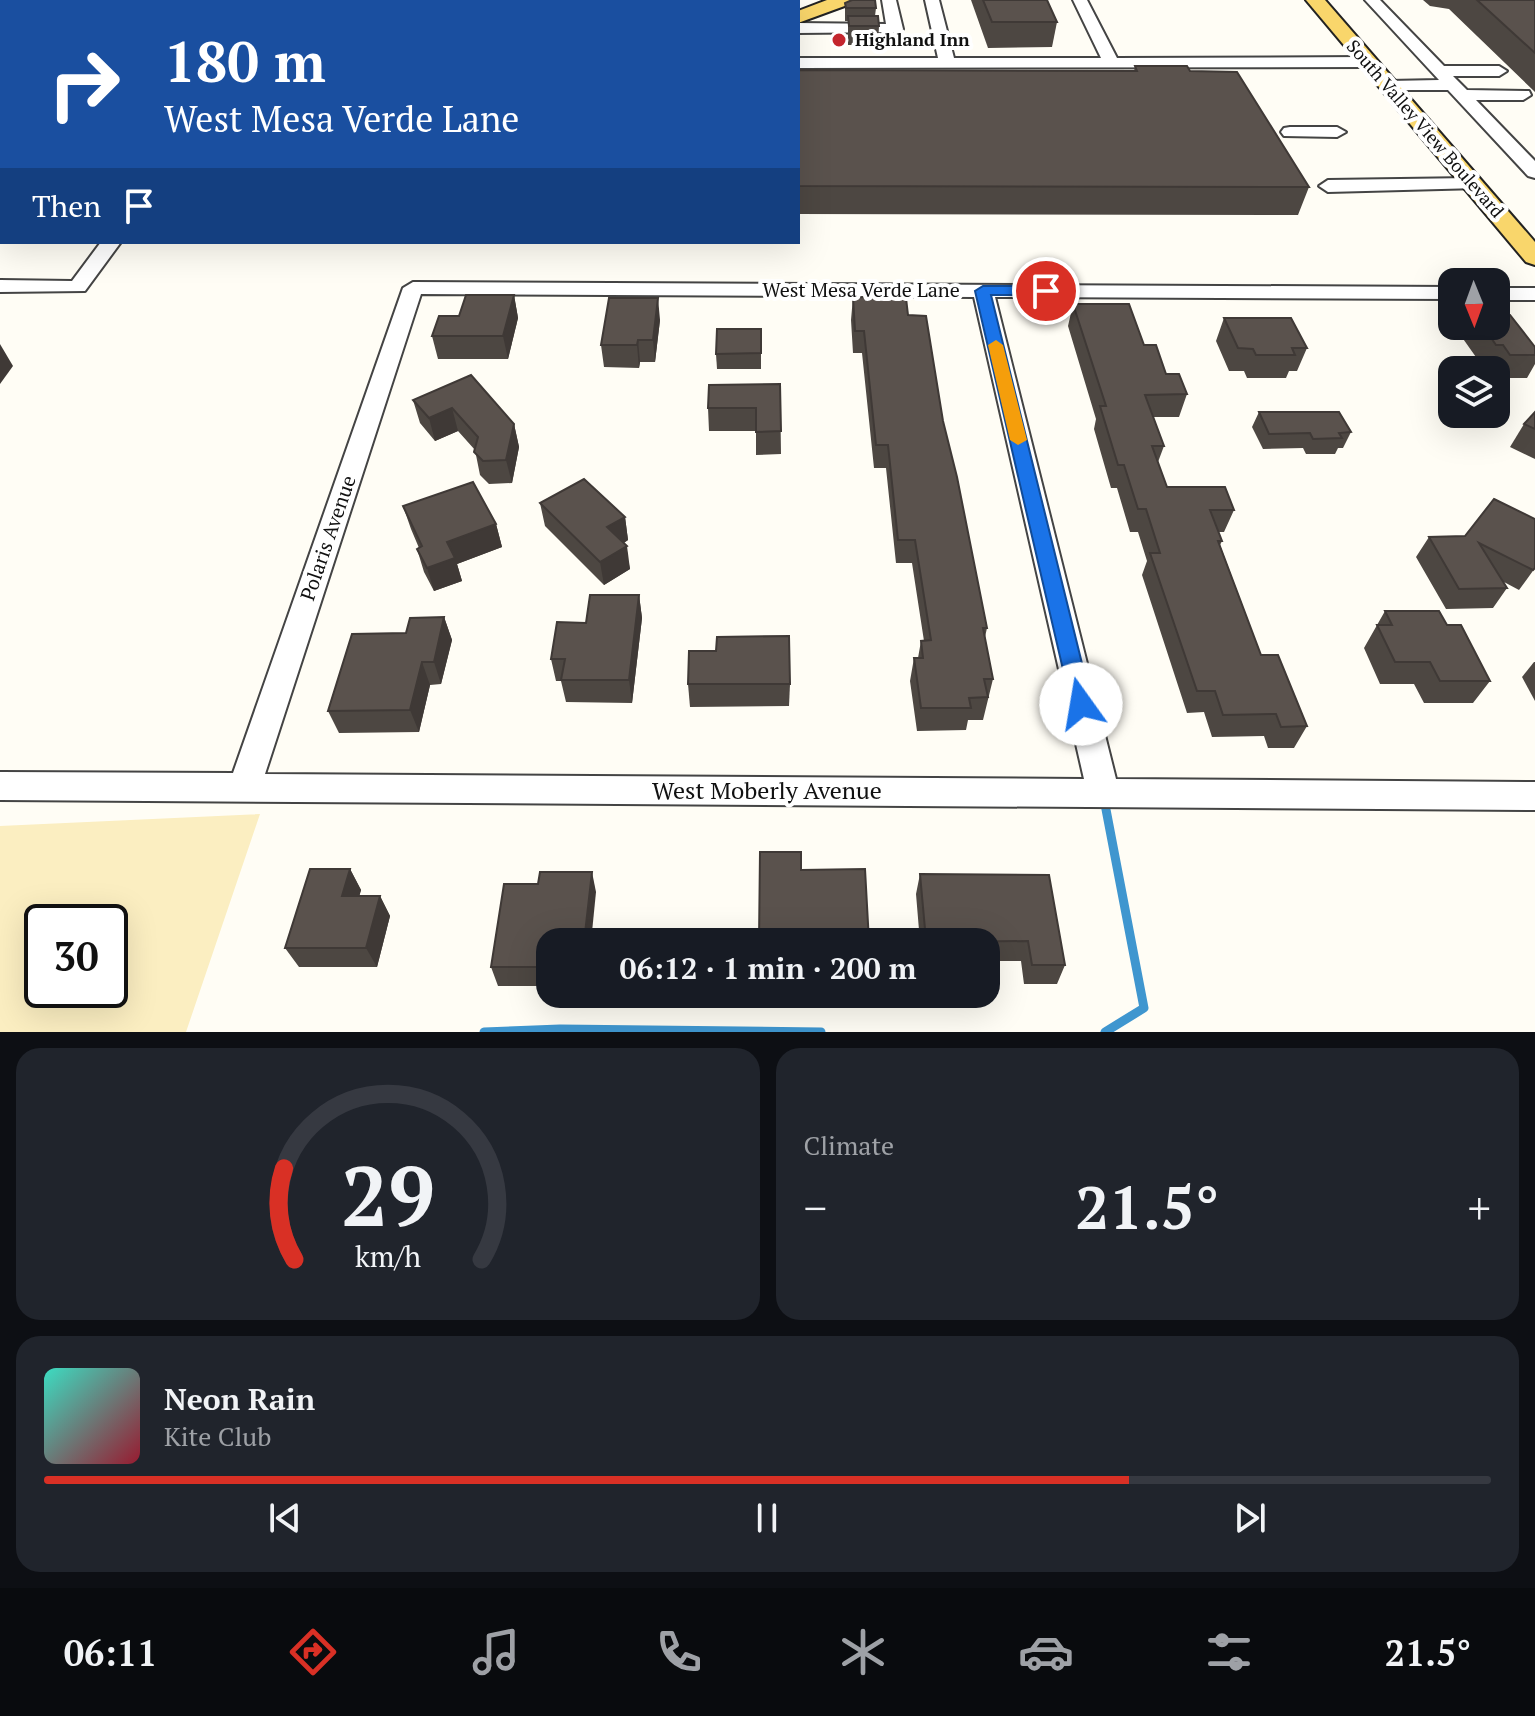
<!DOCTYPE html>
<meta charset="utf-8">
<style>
:root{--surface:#171b24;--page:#20242c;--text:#f1f3f6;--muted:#9ea1a6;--line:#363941;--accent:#d93025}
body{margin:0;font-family:"PT Serif",serif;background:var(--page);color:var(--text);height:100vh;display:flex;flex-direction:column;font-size:30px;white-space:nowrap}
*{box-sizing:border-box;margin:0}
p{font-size:26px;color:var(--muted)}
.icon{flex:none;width:44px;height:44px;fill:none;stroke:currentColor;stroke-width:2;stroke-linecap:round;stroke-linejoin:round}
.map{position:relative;height:1032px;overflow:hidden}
.panel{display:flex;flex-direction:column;gap:16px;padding:16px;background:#0d0f14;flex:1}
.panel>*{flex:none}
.hud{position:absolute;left:0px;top:0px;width:800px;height:244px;box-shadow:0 8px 32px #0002;background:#1a4fa0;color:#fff;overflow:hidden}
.needle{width:52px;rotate:179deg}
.tools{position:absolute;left:1438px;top:268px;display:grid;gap:16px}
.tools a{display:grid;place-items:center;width:72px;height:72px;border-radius:16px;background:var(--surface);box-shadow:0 8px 32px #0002;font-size:40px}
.speed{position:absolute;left:24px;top:904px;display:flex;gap:16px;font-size:40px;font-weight:700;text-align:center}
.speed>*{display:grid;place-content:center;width:104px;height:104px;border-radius:50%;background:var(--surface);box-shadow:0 8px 32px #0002;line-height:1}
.speed .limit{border:4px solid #111;border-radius:12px;background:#fff;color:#111}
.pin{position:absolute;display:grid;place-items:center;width:68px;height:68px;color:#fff;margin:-34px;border:4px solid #fff;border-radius:50%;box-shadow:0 2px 8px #0007}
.me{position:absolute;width:88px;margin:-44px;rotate:347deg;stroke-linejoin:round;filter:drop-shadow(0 0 6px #0008)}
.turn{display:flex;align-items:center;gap:28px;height:168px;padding:0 32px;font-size:36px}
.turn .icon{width:104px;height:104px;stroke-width:2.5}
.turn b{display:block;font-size:56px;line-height:68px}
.then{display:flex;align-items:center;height:76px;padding:0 32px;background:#0003;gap:16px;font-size:30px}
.big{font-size:60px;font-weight:800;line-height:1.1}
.panel .card{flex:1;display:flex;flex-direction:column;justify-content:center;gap:12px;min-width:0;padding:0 28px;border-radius:24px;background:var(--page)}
.panel .dial{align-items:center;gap:0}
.dial svg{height:208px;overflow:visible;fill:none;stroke:var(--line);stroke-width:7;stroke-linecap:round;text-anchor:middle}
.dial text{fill:var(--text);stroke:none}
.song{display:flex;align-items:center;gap:24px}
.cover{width:96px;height:96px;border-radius:12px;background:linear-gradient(135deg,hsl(170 70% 55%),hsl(350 70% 35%))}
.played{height:8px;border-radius:4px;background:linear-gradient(90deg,var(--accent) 75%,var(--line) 75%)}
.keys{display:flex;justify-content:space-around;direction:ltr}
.heat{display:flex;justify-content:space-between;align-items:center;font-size:44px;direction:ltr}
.panel .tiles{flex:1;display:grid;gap:16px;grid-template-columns:1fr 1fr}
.card:last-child{grid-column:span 2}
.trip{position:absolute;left:536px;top:928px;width:464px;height:80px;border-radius:24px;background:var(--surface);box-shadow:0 8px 32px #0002;font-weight:800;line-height:80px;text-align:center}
.tabs{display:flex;height:128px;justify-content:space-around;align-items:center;background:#090b0e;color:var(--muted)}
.tabs .icon{width:56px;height:56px}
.tabs .active{color:var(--accent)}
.tabs b{font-size:36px;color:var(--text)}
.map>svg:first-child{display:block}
</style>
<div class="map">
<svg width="1535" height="1032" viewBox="0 0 1535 1032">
<rect width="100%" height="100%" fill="#fffdf5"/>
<path fill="#fbeec1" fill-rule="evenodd" d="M260 814 186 1032H0V826ZM42 922H110V990H42Z"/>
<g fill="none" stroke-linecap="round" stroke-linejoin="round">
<g stroke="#3f96cf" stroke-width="9">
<polyline points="1104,799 1144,1008 1105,1032"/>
<polyline points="484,1032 560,1029 821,1032"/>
</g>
<defs>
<g id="minor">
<polygon points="537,0 552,0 553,2 538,2"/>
<polygon points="655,0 670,0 671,2 656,2"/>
<polygon points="882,0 896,0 903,29 900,32 798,33 798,23 886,24"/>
<polygon points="925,0 939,0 954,58 1101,58 1073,0 1087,0 1117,58 1368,57 1376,62 1368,67 798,68 798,58 938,58"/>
<polygon points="1365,0 1380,0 1444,66 1499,66 1507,71 1499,76 1453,76 1467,90 1529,91 1531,95 1523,100 1476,100 1535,161 1535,178 1528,176 1448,90 1383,90 1381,86 1383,82 1389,81 1439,80"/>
<rect x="0" y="35" width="2" height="10"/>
<rect x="0" y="58" width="2" height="10"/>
<polygon points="0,80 2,81 2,91 0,90"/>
<polygon points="1290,127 1337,127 1346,132 1337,137 1284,136 1281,132 1284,128"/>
<polygon points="1472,178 1481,184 1479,188 1328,192 1319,186 1328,180"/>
<polygon points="101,242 121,242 85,291 0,292 0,280 72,281"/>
<path d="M413 282 1452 287V299L995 297 1116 779 1535 782V810L0 800V772L233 773 403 288ZM421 294 974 297 1084 779 265 774Z"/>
<rect x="1496" y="288" width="39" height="12"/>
</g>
<g id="major">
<polygon points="827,0 853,0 850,4 798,23 798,11"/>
<polygon points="1306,0 1325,0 1535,242 1535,265 1526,262"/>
<polygon points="2,151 2,165 0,166 0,152"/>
</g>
</defs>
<use href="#minor" stroke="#444" stroke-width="4"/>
<use href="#major" stroke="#222" stroke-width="4"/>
<use href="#minor" fill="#fff" fill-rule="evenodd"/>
<use href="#major" fill="#f9d66b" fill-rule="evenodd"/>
</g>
<g fill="#4d4742">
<polygon points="971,0 1047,0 1057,22 1052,47 988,48"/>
<polygon points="1423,0 1535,0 1535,92 1449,9 1430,6"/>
<polygon points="845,3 876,8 875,16 879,26 878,45 848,45 848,21 845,21"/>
<polygon points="1135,66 1190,71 1309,187 1298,215 798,214 798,70 1134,71"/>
<polygon points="514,295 518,318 508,359 438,359 432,336 459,316"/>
<polygon points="853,297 908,315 943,421 987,628 985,637 993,679 983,720 968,720 966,730 917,731 910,681 914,658 918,658 921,641 924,641 912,563 896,563 886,468 874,468 862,353 853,353 851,320"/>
<polygon points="1073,304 1144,345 1166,374 1187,394 1179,417 1153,417 1164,446 1158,462 1167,487 1234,510 1224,532 1218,532 1222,541 1220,545 1261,655 1307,726 1294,748 1268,748 1264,736 1212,737 1204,712 1187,713 1142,575 1147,561 1138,532 1130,532 1117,488 1111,488 1094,429 1096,419 1068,326"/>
<polygon points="1503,315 1535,347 1535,364 1527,378 1497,378 1496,370 1492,370 1490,368 1483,367 1454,326 1496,326"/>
<polygon points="1224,318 1307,348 1297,371 1289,371 1286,378 1247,378 1244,371 1229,371 1216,341"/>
<polygon points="660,320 655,362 640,362 639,368 604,367 601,345"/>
<polygon points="761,329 761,369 717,369 716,354"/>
<polygon points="780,384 781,454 756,455 756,431 709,431 708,408"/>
<polygon points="413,400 514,424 519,447 512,483 489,484 480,475 475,450 458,431 435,441 420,423"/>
<polygon points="1259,412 1351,432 1343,448 1338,448 1335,454 1306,454 1303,448 1263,449 1252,427"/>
<polygon points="1535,412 1535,459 1510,447 1524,424"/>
<polygon points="540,503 625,517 628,540 624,543 630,569 604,585 545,526"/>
<polygon points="403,506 496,524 502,547 457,564 462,581 434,591 424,572 417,549 419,548 411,529"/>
<polygon points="1465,536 1535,568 1519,590 1504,582 1507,588 1493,608 1446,609 1416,557 1429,537"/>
<polygon points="639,595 642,618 632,703 566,702 561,681 556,681 551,659 586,623"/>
<polygon points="1385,611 1447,625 1490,681 1473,703 1424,703 1414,684 1380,684 1364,648"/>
<polygon points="444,617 452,640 441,684 430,685 419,732 339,733 328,711 406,633"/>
<polygon points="1534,662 1535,662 1535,701 1522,677"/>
<polygon points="688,684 790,684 789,706 690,707"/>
<polygon points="350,869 361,890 359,896 380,896 390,916 377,967 299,967 285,948"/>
<polygon points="920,874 1065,965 1057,984 1024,984 1021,961 986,961 986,942 920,942 916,894"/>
<polygon points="538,884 596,892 550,942 550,986 498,986 491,967"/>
<polygon points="787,994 869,994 868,996 787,997"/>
</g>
<g fill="#3f3936">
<polygon points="514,295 518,318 508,359 503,336"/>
<polygon points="658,298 660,320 655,362 653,340"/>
<polygon points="638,340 640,362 639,368 637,345"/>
<polygon points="0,344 13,366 0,384"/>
<polygon points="452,408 458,431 435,441 429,418"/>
<polygon points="514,424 519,447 512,483 506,460"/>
<polygon points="625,517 628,540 611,550 607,527"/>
<polygon points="496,524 502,547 457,564 462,581 434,591 427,568 447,542"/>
<polygon points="627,546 630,569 604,585 600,562"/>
<polygon points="639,595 642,618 632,703 629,680"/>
<polygon points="444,617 452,640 441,684 434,662"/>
<polygon points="422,662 430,685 419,732 410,710"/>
<polygon points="350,869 361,890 354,916 342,896"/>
<polygon points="592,872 596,892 591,942 584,942"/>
<polygon points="380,896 390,916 377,967 366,948"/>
</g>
<g fill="#5a524d" stroke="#3f3936" stroke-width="2">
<polygon points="852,0 875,0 876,8 846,8 845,3"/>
<polygon points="983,0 1047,0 1057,22 992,22"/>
<polygon points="1477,0 1535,0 1535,53"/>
<polygon points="848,16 878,16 879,26 849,26"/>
<polygon points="1135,66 1187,66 1190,71 1237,72 1309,187 798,186 798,70 1137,71"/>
<polygon points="466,295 514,295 503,336 432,336 439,316 459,316"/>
<polygon points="853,297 906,298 908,315 926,316 943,421 957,477 987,628 983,628 993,679 984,679 988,697 969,698 971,708 921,708 914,658 923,658 921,641 931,640 915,540 898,540 888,445 876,445 864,331 855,331"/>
<polygon points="609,298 658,298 653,340 638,340 637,345 601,345"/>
<polygon points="1073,304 1129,304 1144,345 1156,345 1166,374 1179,374 1187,394 1145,395 1164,446 1152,446 1167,487 1225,487 1234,510 1210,510 1222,541 1218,541 1261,655 1278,655 1307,726 1281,727 1276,714 1223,715 1215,691 1197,691 1150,553 1160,553 1146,509 1138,509 1124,465 1118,465 1100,406 1106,406"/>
<polygon points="1496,306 1503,315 1510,315 1535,347 1535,355 1510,355 1503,345 1496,345 1483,326 1496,326"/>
<polygon points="1224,318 1291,318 1307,348 1292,348 1295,355 1256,355 1253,349 1238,348"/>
<polygon points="717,329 761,329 761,353 716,354"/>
<polygon points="471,375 514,424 506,460 483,461 474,452 478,437 452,408 429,418 413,400"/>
<polygon points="780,384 781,431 756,432 756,408 708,408 709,385"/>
<polygon points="1259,412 1339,412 1351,432 1339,433 1342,438 1313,439 1310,433 1269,434"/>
<polygon points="1535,412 1535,429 1524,424"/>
<polygon points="584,479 625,517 607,527 627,546 600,562 540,503"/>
<polygon points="473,482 496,524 447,542 455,558 427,568 417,549 422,546 403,506"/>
<polygon points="1494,499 1535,519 1535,568 1533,570 1479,543 1507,588 1459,589 1429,537 1465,536"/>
<polygon points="590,595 639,595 629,680 561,680 565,659 551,659 557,622 586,623"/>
<polygon points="1385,611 1439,611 1447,625 1461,625 1490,681 1440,681 1430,662 1395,662 1377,625 1392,625"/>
<polygon points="444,617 434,662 422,662 410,710 328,711 352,634 406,633 410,618"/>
<polygon points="789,636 790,684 688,684 689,651 716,651 717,637"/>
<polygon points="760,852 801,852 801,870 865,869 869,942 759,942"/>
<polygon points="310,869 350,869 342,896 380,896 366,948 285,948"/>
<polygon points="540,872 592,872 584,942 550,942 550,967 491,967 504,884 538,884"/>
<polygon points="920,874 1049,875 1065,965 1032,965 1028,941 946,942 945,929 925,929"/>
</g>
<polygon fill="#1a73e8" stroke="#114b97" stroke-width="2" points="983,286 1046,286 1053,291 1046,295 991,295 1092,704 1089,710 1081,713 1074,710 1071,704 975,291"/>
<polygon fill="#f59e0b" points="996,340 1003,345 1027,440 1018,445 1010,440 988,345"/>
<circle fill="#c4262e" stroke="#fff" stroke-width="3" cx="839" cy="40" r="8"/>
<g text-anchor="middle" stroke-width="8" stroke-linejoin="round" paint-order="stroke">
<g font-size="18" font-weight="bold" fill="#111" stroke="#fff" text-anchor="start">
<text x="855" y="46">Highland Inn</text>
</g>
<g font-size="18" fill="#111" stroke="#fff">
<text transform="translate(1425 129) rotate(49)" y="6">South Valley View Boulevard</text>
</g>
<g font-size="20" fill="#111" stroke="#fff">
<text x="861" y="297">West Mesa Verde Lane</text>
<text transform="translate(328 538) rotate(-71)" y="7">Polaris Avenue</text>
</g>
<g font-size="24" fill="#111" stroke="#fff">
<text x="767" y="799">West Moberly Avenue</text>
</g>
</g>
</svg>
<div class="tools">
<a><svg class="needle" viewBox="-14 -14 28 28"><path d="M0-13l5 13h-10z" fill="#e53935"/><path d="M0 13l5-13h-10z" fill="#9ea1a6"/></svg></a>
<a><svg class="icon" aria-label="layers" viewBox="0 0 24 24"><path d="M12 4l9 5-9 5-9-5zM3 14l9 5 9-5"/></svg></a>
</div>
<div class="speed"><div class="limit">30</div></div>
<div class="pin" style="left:1046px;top:291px;background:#d93025"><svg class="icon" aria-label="arrive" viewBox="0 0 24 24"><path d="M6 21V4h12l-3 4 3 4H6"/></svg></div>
<svg class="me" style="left:1081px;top:704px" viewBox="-20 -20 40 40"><circle r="19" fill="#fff"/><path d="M0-13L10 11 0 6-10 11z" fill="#1a73e8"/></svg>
<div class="trip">06:12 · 1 min · 200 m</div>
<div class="hud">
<div class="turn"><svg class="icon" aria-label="right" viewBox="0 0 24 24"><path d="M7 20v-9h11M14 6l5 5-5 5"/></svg><div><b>180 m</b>West Mesa Verde Lane</div></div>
<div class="then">Then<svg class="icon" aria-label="arrive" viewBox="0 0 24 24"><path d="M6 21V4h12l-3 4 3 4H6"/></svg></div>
</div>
</div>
<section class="panel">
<div class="tiles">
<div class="card dial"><svg viewBox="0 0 100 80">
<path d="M14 69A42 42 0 1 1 86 69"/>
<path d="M14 69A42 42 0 0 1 10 34" stroke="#d93025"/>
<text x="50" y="56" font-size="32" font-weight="700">29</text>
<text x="50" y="72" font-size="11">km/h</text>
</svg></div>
<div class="card"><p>Climate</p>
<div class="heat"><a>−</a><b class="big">21.5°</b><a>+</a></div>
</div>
<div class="card">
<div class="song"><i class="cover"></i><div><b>Neon Rain</b><p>Kite Club</p></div></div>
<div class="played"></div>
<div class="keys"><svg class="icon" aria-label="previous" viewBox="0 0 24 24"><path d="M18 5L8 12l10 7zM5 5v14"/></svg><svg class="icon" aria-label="pause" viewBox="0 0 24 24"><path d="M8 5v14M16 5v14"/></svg><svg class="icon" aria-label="next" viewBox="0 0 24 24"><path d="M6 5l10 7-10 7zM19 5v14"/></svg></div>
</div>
</div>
</section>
<nav class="tabs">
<b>06:11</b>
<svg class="icon active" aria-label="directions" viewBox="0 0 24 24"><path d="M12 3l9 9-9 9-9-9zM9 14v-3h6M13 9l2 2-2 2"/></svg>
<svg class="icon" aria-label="music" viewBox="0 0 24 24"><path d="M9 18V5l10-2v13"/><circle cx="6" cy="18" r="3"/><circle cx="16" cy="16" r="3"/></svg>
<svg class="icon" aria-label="phone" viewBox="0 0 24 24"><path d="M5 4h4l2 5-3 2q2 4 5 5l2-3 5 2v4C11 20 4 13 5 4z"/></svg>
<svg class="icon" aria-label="climate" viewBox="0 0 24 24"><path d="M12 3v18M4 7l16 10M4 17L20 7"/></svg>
<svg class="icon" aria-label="car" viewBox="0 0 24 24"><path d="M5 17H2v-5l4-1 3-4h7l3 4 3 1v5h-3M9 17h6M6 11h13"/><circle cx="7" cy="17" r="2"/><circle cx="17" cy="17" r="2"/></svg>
<svg class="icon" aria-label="filters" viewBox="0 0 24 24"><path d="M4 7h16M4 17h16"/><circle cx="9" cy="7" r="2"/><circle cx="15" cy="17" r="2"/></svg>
<b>21.5°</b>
</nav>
